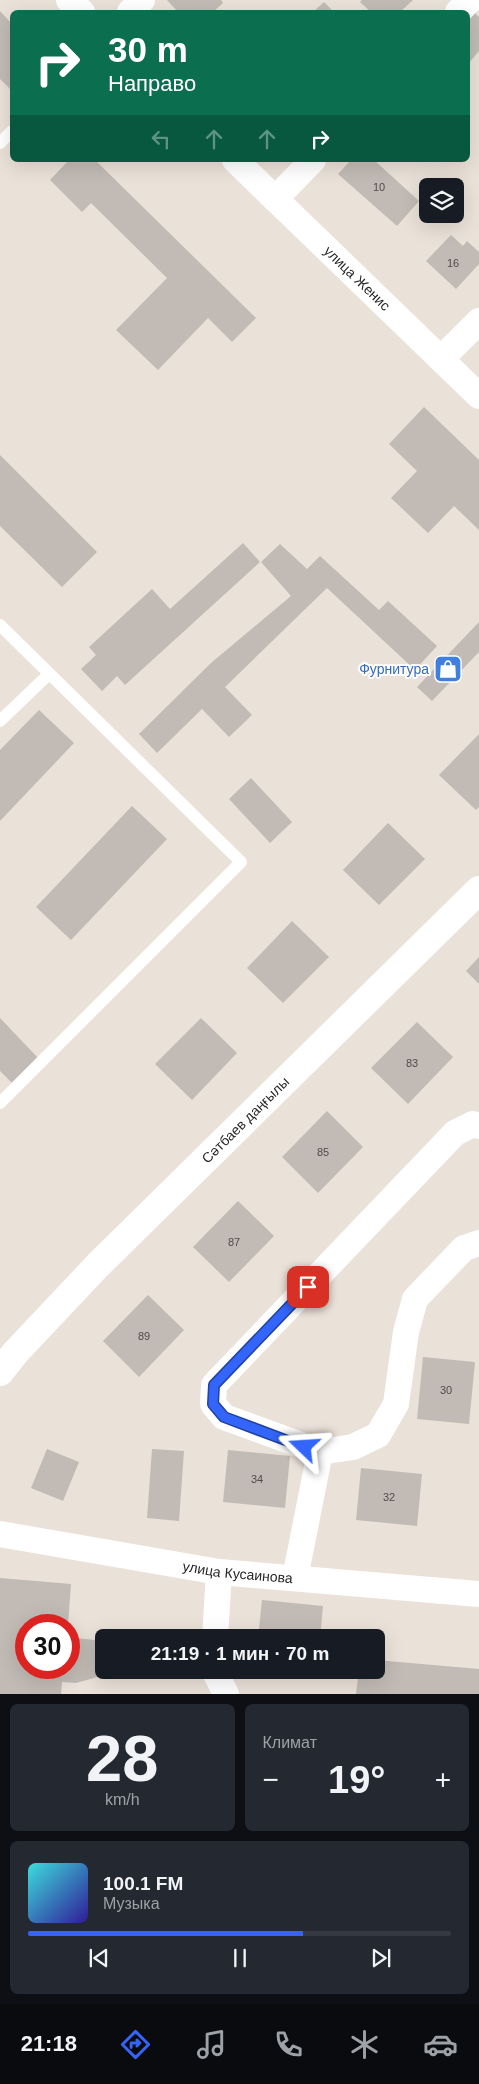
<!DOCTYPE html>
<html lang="ru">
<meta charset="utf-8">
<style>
:root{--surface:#171b24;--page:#242831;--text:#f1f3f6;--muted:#9ea1a6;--line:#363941;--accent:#3365fb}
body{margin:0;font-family:Helvetica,sans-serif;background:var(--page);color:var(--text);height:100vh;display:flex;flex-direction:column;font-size:19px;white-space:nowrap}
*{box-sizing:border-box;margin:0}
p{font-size:16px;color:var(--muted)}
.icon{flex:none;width:28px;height:28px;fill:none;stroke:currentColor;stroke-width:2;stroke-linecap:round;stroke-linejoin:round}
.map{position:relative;height:1694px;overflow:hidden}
.sheet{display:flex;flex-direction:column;gap:10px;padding:10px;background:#0d0f14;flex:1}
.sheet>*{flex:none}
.guide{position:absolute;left:10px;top:10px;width:460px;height:152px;border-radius:8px;box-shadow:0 5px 20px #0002;background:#0b6e4f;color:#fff;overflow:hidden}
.fabs{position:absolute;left:419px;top:178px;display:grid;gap:10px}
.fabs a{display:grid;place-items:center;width:45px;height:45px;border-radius:8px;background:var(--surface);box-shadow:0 5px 20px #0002;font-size:25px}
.speed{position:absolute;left:15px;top:1614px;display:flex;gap:10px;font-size:25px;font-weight:700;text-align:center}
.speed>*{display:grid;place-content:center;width:65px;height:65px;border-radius:50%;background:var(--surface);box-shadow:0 5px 20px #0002;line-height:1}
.speed .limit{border:8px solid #d22;background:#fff;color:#111}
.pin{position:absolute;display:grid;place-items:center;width:42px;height:42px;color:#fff;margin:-21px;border-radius:10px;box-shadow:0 2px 8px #0006}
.me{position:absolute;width:55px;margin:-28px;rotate:290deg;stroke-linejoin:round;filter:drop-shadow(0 0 4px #0008)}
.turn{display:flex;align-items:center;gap:18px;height:105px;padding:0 15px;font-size:22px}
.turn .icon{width:65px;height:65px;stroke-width:2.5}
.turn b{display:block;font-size:35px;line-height:42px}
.lanes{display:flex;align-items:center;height:48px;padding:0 15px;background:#0003;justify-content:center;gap:25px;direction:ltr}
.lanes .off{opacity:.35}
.big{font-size:38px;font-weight:600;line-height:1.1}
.sheet .tile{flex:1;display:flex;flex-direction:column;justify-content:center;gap:8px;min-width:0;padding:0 18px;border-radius:8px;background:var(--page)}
.sheet .dial{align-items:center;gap:0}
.dial b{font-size:65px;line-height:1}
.song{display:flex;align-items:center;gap:15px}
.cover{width:60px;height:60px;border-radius:8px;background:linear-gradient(135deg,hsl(180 70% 55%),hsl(250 70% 35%))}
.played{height:5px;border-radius:2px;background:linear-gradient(90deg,var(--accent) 65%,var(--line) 65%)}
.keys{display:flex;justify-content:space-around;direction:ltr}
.heat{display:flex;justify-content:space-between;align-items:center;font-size:28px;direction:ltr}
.sheet .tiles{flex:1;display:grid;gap:10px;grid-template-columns:1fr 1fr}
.tile:last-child{grid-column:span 2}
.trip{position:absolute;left:95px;top:1629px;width:290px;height:50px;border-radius:8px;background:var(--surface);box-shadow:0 5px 20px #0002;font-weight:600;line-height:50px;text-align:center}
.tabs{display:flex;height:80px;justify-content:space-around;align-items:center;background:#090b0e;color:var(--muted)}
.tabs .icon{width:35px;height:35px}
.tabs .active{color:var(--accent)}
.tabs b{font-size:22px;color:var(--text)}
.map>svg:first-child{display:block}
</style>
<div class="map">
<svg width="479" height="1694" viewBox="0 0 479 1694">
<rect width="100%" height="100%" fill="#eae1d8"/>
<g fill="#c2bbb5">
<polygon points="167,0 221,0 223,3 213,12 178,12"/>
<polygon points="362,0 413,0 400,12 371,12 360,2"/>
<polygon points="324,2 334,12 313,12"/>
<polygon points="0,11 12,24 12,91 0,79"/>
<polygon points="473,11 479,17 479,51 468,64 468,16"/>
<polygon points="69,160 95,160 256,318 232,342 208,318 158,370 116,330 167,278 91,203 82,212 50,180"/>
<polygon points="351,160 374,160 419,201 397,226 338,174"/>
<polygon points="451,235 463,246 467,241 479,252 479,264 456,289 426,261"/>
<polygon points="424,407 479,460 479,530 454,506 428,533 391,498 417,471 389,444"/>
<polygon points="0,455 97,552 62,587 0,526"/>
<polygon points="243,543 260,562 125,685 117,676 102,691 81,669 96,655 89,647 152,589 170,609"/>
<polygon points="280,544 307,569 320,556 379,610 388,601 437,646 415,670 327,588 225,687 252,715 229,737 202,709 157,753 139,734 211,663 291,596 261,562"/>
<polygon points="479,622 479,652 432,701 417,687"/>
<polygon points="39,710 74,743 0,821 0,750"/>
<polygon points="479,734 479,807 476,810 439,775"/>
<polygon points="251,778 292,822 270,843 229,799"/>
<polygon points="132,806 167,839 71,940 36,907"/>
<polygon points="388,823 425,859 379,905 343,870"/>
<polygon points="292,921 329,957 283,1003 247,968"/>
<polygon points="479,957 479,984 466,971"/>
<polygon points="0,1018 39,1059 13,1084 0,1071"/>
<polygon points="201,1018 237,1053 192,1100 155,1064"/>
<polygon points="417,1022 453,1057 408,1104 371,1068"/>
<polygon points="327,1111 363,1147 318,1193 282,1157"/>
<polygon points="238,1201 274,1236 229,1282 193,1247"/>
<polygon points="148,1295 184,1330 139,1377 103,1341"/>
<polygon points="423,1357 475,1362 469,1424 417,1419"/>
<polygon points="47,1449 79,1462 63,1501 31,1488"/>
<polygon points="152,1449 184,1451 179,1521 147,1518"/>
<polygon points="228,1450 290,1456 285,1508 223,1502"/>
<polygon points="361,1468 422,1474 417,1526 356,1520"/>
<polygon points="0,1578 71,1584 68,1625 26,1625 26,1668 69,1668 69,1659 74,1660 76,1638 104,1641 104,1670 108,1670 108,1674 76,1683 62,1682 61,1694 0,1694"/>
<polygon points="262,1600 323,1606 320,1638 258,1638"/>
<polygon points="376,1660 479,1669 479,1694 356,1694 359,1670 376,1670"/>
</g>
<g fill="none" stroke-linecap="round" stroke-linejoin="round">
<g stroke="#fff" stroke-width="12">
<polyline points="0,143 12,131"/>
<polyline points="0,625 241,862 0,1103"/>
<polyline points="0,721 49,674"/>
</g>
<g stroke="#fff" stroke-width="26">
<polyline points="69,0 82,12"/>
<polyline points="130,12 142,0"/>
<polyline points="458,12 470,0"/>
<path id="s1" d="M235 160 479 396"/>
<polyline points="275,199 313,160"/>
<polyline points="441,359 479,321"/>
<polyline points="320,1452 353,1447 378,1435 396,1404 406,1332 415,1299 464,1248 479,1243"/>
<path id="s2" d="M0 1534 219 1572 479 1594"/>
<polyline points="295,1578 320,1452 224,1417 213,1404 214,1385 455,1133 473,1124 479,1126"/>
<polyline points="215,1638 219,1572"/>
<polyline points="214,1670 226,1694"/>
</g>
<path stroke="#fff" stroke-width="28" id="s3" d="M0 1372 15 1353 98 1265 479 890"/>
</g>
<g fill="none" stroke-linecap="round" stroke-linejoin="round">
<defs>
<polyline id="route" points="304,1447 224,1417 213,1404 214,1385 308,1287"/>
</defs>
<use href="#route" stroke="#2142a3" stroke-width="12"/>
<use href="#route" stroke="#3365fb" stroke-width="9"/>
</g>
<defs>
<symbol id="shop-square" viewBox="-11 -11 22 22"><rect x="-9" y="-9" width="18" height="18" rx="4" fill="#3f7fe0" stroke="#fff"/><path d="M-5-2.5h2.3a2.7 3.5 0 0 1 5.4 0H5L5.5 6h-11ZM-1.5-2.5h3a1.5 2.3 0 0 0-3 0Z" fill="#fff"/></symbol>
</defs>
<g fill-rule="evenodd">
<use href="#shop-square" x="432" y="653" width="32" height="32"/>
</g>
<g text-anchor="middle" stroke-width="4" stroke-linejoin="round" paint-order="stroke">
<g font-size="11" fill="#4e4c4a">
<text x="379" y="191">10</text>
<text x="453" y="267">16</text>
<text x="412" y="1067">83</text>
<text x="323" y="1156">85</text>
<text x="234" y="1246">87</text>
<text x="144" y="1340">89</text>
<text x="446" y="1394">30</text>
<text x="257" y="1483">34</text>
<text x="389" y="1501">32</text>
</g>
<g font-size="14" fill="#272727" stroke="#fff">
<text dy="5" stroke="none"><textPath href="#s1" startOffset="170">улица Женис</textPath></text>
<text dy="5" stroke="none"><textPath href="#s3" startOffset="352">Сәтбаев даңғылы</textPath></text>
<text dy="5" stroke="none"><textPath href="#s2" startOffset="241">улица Кусаинова</textPath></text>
</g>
<g font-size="14" fill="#366cbe" stroke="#fff" text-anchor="end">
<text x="429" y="674">Фурнитура</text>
</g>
</g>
</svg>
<div class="fabs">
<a><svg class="icon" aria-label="layers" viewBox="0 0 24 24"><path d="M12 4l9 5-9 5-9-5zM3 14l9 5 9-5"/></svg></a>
</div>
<div class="speed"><div class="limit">30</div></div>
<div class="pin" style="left:308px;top:1287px;background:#d93025"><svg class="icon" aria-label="arrive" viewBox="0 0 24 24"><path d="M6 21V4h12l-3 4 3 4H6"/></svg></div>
<svg class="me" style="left:304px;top:1447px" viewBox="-20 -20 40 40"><path d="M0-17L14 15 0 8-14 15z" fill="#3365fb" stroke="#fff" stroke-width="4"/></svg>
<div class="trip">21:19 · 1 мин · 70 m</div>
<div class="guide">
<div class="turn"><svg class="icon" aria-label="right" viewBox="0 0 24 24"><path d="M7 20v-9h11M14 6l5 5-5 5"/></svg><div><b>30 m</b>Направо</div></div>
<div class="lanes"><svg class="icon off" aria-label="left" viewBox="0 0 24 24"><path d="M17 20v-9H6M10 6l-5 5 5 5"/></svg><svg class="icon off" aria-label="ahead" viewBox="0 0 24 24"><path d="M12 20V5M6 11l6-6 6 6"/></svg><svg class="icon off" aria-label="ahead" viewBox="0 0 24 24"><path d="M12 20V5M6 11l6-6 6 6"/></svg><svg class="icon" aria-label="right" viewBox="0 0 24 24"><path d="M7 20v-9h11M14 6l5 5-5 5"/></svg></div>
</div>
</div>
<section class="sheet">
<div class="tiles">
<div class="tile dial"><b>28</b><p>km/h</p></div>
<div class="tile"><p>Климат</p>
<div class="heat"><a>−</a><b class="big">19°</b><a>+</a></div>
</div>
<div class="tile">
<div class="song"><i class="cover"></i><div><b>100.1 FM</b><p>Музыка</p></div></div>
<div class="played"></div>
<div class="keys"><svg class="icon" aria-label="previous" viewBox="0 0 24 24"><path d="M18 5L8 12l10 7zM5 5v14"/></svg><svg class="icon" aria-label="pause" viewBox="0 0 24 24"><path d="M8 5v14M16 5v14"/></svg><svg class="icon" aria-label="next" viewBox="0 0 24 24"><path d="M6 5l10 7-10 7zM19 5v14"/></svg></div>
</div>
</div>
</section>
<nav class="tabs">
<b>21:18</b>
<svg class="icon active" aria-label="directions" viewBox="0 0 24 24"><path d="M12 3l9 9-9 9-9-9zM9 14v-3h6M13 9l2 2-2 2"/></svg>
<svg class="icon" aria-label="music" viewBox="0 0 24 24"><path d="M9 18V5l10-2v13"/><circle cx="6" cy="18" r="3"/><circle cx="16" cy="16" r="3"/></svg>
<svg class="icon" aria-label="phone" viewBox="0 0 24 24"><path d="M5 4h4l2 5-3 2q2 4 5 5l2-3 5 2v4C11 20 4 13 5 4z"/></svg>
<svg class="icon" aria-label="climate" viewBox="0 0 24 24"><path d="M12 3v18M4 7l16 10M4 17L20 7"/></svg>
<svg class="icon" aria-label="car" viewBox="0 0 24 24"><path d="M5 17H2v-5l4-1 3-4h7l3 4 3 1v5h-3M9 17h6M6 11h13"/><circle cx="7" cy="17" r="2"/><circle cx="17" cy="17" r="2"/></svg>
</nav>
